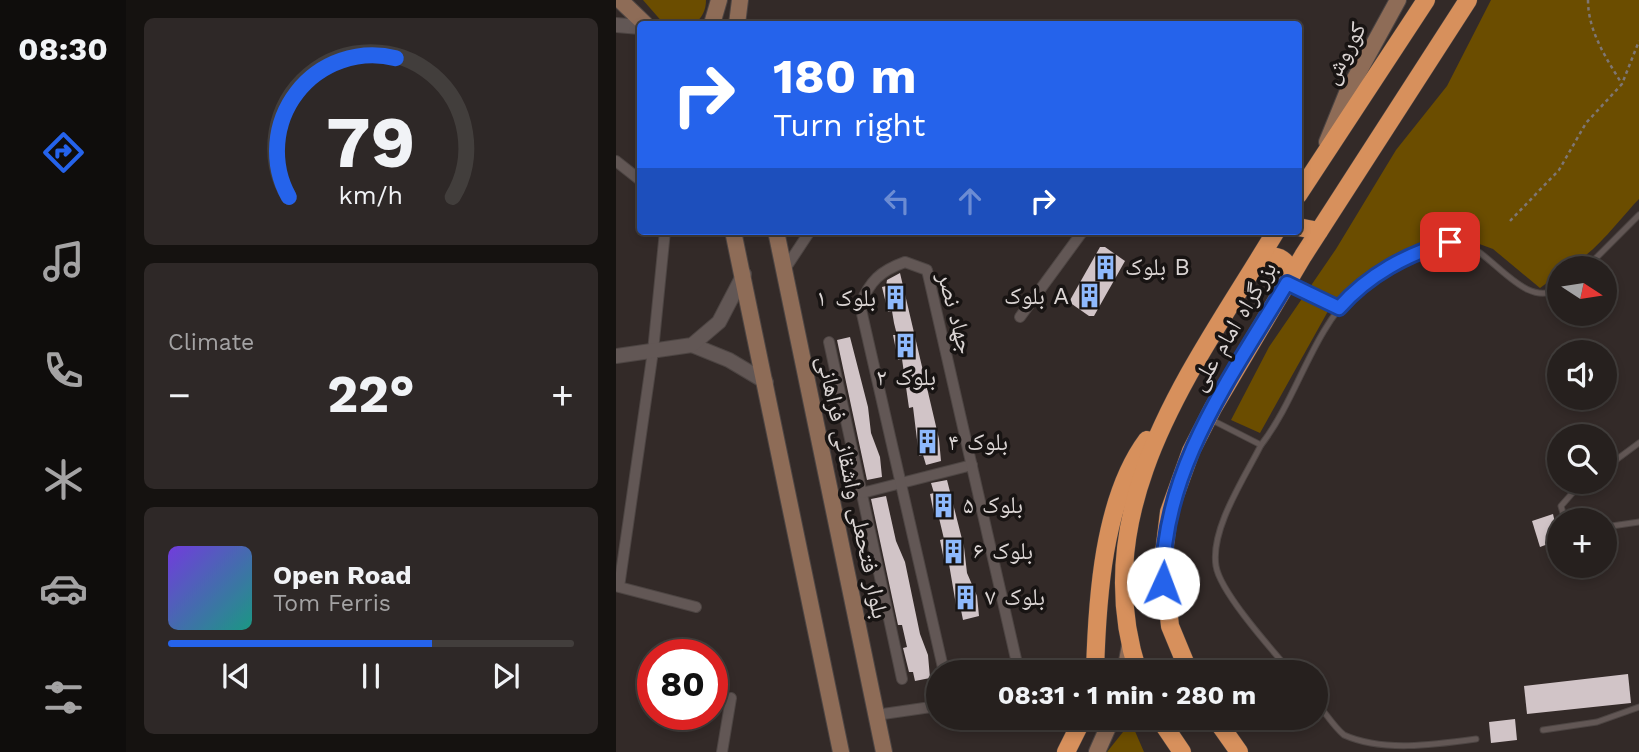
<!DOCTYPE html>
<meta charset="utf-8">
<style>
:root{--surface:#26201e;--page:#2e2827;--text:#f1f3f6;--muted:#a4a3a4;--line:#423e3c;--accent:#2563eb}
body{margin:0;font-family:"Work Sans","Noto Naskh Arabic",sans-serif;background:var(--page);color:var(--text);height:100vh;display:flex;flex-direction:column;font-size:26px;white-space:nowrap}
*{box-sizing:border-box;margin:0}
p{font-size:23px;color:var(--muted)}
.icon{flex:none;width:38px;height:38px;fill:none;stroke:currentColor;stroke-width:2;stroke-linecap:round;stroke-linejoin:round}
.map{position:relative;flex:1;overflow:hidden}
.side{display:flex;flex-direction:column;gap:18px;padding:18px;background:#151210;width:490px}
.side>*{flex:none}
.hud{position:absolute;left:21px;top:21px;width:665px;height:214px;border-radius:7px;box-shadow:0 4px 10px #0003,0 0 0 2px var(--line);background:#2563eb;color:#fff;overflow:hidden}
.needle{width:46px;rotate:102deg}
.fabs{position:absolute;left:931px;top:256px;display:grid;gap:14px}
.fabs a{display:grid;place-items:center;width:70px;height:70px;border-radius:50%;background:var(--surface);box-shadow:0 4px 10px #0003,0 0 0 2px var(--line);font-size:35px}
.speed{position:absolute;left:21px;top:639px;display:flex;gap:14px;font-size:35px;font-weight:700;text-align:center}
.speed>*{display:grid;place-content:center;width:91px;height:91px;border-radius:50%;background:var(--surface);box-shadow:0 4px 10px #0003,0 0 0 2px var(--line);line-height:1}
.speed .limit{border:10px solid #d22;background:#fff;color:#111}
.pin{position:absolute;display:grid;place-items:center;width:60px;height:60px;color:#fff;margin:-30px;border-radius:14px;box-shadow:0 4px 10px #0006}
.me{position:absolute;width:77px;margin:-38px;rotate:2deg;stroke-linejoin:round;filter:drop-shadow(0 0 5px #0008)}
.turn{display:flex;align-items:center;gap:24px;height:147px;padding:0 21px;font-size:32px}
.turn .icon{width:91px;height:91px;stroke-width:2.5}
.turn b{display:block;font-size:49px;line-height:60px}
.lanes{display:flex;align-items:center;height:66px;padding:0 21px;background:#0003;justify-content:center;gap:35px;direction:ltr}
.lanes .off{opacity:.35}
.big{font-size:52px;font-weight:700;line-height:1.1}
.side .tile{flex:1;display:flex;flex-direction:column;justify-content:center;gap:10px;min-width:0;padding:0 24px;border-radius:10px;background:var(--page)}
.side .dial{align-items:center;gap:0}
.dial svg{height:182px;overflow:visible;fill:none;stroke:var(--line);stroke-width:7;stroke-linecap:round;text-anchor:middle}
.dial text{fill:var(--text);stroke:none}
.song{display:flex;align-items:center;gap:21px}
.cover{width:84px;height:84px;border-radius:10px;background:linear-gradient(135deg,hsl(260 70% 55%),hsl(170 70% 35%))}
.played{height:7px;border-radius:4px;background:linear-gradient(90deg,var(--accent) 65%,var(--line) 65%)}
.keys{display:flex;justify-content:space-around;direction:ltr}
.heat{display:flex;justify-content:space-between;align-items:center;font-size:38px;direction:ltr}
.trip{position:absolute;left:310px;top:660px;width:402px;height:70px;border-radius:35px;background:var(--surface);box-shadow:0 4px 10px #0003,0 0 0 2px var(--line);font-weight:700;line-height:70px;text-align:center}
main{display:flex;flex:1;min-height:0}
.menu{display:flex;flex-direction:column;width:126px;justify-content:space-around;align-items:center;background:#0f0d0c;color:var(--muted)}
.menu .icon{width:49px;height:49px}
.menu .on{color:var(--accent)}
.menu b{font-size:32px;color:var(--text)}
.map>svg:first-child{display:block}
</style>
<main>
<nav class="menu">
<b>08:30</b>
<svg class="icon on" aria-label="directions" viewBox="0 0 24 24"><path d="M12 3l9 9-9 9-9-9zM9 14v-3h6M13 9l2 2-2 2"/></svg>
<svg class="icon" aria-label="music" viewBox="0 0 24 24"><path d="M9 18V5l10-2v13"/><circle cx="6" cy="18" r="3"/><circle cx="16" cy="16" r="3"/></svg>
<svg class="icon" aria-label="phone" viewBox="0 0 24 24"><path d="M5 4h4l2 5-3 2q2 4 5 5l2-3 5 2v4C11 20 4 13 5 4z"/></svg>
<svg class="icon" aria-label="climate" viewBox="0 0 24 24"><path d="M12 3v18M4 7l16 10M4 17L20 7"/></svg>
<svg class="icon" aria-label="car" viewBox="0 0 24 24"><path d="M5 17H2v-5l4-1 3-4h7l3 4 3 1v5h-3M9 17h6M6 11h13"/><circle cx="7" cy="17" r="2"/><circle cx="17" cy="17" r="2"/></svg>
<svg class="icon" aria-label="filters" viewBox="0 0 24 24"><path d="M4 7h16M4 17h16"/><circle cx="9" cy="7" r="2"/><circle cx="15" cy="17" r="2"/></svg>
</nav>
<section class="side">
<div class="tile dial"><svg viewBox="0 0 100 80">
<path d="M14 69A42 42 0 1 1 86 69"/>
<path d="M14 69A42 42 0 0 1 61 8" stroke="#2563eb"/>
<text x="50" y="56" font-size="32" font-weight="700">79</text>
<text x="50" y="72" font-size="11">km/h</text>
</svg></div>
<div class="tile"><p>Climate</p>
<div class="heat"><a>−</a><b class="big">22°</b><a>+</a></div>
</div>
<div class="tile">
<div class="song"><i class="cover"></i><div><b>Open Road</b><p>Tom Ferris</p></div></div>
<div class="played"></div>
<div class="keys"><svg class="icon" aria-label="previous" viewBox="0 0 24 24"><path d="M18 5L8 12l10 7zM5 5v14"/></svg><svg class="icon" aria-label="pause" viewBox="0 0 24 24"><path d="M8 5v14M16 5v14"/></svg><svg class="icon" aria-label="next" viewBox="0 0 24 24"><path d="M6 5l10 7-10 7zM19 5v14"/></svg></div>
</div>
</section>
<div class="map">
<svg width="1023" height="752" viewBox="0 0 1023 752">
<rect width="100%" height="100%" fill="#332a28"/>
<g fill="#6b4d00">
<path d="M27 0H90C90 10 86 18 78 24H48Z"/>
<path d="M875 0H1023V199C1005 217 969 268 943 268V274L924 288 877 249 828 231 767 263 716 304 644 433 615 420 653 347 720 249 780 150 831 86Z"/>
<polygon points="515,722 528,752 490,752 491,752"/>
</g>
<g fill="#d1c4c7">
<polygon points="484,247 489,247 509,261 478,316 473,316 453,302"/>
<polygon points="284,273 323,439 325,461 310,465 307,455 303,456 297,407 293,408 286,359 282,360 277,335 281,335 278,323 276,311 272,312 266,287 270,286 271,280"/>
<polygon points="234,337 252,407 255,433 264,457 266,477 251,480 221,340"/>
<polygon points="331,480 348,547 351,573 361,596 363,616 347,620 345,610 341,611 333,564 329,565 324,540 328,539 323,518 319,519 314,494 318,493 315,483"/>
<polygon points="270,496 280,541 289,562 304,634 312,655 314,678 299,681 297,672 293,672 287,648 291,647 286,625 282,625 255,499"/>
<polygon points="937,514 943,540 924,547 916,521"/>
<polygon points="1012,674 1015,703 911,714 908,686"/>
<polygon points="899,719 901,740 875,743 873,722"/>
</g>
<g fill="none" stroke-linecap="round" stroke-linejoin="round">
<defs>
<g id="service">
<polyline points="970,268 1023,215"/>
<polyline points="673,283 723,308"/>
<path d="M594 419 645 445C682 397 695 333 739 291 759 271 820 235 848 244 877 253 910 311 943 288"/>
<path d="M645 445C629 477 594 529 600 566 604 592 656 650 675 672"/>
<polyline points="989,468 1023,443"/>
<polyline points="949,520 945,506 967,481"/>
<polyline points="989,527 1023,522"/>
<path d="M700 702C709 712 718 727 728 735 766 752 817 745 860 739"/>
<polyline points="927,730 981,722 1023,707"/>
</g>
<g id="minor">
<polyline points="0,161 24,180"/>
<polyline points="49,231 37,351 3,587 80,607"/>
<polyline points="169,269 194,231"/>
<polyline points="404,317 467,231"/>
<polyline points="213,342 286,679"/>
<polyline points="246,493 356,465"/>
<path d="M328 672 244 305C254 281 264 271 289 262L311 270 403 672"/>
<polyline points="260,715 322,706"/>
<polyline points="106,752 115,698"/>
</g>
<g id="tertiary">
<polyline points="0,25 24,27"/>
<polyline points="76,345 113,360 150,382"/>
<polyline points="0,356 76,345 103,322 128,274"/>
</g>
<g id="secondary">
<polyline points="4,0 29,24"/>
<polyline points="96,24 103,0"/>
<polyline points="121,24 124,0"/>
<polyline points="711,142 731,93 782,0"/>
<polyline points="117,231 225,752"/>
<polyline points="160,231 268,752"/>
<polyline points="509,672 514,645"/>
<polyline points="481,752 496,718"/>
</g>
<g id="trunk">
<polyline points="682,195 810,0"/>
<polyline points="682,227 703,231"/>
<path d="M644 258C662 253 675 260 674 279"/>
<path d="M479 672C481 600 487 499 531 440"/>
<path d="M522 672C468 505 579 366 660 231"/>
<polyline points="573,672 554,626 547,561 553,512 575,451 597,408 687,256 852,0"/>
<polyline points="543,718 566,752"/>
<polyline points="599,718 623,752"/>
<polyline points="450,752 467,718"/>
</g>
</defs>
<use href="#service" stroke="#4d4543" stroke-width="7"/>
<use href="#minor" stroke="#4d4543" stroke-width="12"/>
<use href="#tertiary" stroke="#4d4543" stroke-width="16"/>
<use href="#secondary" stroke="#4d4543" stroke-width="18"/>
<use href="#trunk" stroke="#4d4543" stroke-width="19"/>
<g stroke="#7e7674" stroke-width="2.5" stroke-dasharray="3.5 3.5" stroke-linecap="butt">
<path d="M972 0C972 31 990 58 1006 84"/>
<polyline points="894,221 943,170 970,123 1006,84 1023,41"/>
</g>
<use href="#service" stroke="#625755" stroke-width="5"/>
<use href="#minor" stroke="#625755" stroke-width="10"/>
<use href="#tertiary" stroke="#625755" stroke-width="14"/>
<use href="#secondary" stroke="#8e6c57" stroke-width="16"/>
<use href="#trunk" stroke="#d7905c" stroke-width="18"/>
</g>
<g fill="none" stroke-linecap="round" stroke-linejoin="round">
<defs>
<path id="route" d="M547 583C545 470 616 376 671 283L723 308C752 275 792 253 834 242"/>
</defs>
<use href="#route" stroke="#184099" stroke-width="18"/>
<use href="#route" stroke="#2563eb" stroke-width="12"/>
</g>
<defs>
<symbol id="building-bare" viewBox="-9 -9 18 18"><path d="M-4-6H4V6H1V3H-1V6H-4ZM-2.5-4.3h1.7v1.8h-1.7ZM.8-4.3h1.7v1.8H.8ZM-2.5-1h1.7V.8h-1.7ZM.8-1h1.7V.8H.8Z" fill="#8eb9fc" stroke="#181413" stroke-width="2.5" paint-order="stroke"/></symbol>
</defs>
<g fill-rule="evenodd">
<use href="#building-bare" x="472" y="250" width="35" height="35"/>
<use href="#building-bare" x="456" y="278" width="35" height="35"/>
<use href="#building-bare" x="262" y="280" width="35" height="35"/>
<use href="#building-bare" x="272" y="328" width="35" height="35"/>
<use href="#building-bare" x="294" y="424" width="35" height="35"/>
<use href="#building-bare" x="310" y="488" width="35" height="35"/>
<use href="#building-bare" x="320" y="534" width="35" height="35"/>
<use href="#building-bare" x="332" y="580" width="35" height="35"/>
</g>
<g text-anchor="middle" stroke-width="7" stroke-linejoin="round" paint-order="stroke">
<g font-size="24" fill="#dad4d3" stroke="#181413">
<text transform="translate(728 53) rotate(-62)" y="8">کوروش</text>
<text transform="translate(340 313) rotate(75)" y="8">جهاد نصر</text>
<text transform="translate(617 326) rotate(-59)" y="8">بزرگراه امام علی</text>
<text transform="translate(237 487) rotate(78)" y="8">بلوار فتحعلی واشقانی فراهانی</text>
</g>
<g font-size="24" fill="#dad4d3" stroke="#181413" text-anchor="start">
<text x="509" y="275">بلوک B</text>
<text x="453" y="304" text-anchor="end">بلوک A</text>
<text x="260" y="306" text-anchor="end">بلوک ۱</text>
<text x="290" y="385" text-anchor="middle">بلوک ۲</text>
<text x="332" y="450">بلوک ۴</text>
<text x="347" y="513">بلوک ۵</text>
<text x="357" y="559">بلوک ۶</text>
<text x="369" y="605">بلوک ۷</text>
</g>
</g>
</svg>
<div class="fabs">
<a><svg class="needle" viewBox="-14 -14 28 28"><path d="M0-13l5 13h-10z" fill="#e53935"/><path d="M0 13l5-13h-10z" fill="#a4a3a4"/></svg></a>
<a><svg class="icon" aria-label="sound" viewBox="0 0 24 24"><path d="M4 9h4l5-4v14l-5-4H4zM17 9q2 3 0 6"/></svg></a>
<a><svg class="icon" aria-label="search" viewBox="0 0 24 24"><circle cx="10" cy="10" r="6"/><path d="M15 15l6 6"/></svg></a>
<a>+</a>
</div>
<div class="speed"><div class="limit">80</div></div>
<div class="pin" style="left:834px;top:242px;background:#d93025"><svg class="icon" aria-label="arrive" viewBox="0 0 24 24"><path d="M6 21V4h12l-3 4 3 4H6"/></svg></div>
<svg class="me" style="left:547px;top:583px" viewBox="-20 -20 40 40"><circle r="19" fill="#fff"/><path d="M0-13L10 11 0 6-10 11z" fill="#2563eb"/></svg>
<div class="trip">08:31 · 1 min · 280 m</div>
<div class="hud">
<div class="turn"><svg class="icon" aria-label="right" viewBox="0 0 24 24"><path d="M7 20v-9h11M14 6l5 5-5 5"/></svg><div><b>180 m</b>Turn right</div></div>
<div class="lanes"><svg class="icon off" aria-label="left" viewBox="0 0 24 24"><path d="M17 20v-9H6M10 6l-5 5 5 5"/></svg><svg class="icon off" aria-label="ahead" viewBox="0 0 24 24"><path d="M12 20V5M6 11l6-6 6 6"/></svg><svg class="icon" aria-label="right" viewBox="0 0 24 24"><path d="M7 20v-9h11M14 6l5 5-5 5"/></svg></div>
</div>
</div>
</main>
